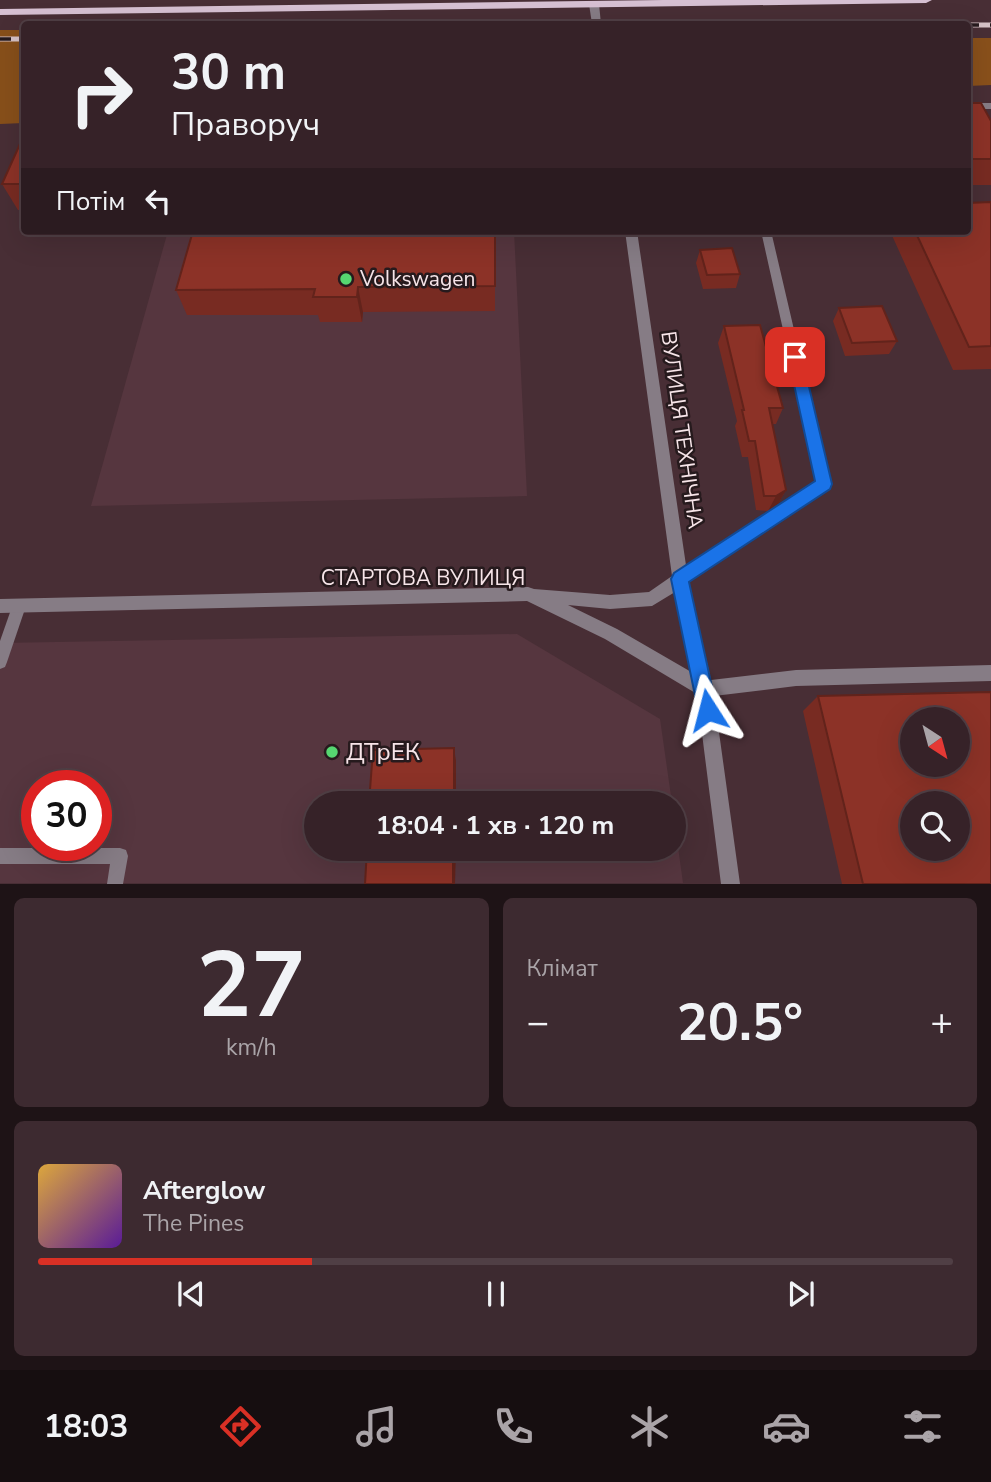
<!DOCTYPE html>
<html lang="uk">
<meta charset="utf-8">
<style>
:root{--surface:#362228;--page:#3d2a30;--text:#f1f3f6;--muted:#aaa4a8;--line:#503f45;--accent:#d93025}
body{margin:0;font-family:"Nunito Sans",sans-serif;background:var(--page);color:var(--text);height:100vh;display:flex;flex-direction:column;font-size:26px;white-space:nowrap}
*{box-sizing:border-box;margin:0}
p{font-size:23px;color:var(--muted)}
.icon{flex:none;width:38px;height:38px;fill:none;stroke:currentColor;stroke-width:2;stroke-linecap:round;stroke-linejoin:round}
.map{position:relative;height:884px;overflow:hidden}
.sheet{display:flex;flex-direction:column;gap:14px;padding:14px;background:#1e1316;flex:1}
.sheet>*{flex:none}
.banner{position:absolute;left:21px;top:21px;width:950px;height:214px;border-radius:7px;box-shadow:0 7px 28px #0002,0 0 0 2px var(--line);background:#362228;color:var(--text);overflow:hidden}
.needle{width:46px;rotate:144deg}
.controls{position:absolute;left:900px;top:707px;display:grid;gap:14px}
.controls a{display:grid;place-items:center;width:70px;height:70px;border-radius:50%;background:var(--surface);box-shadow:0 7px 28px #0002,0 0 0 2px var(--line);font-size:35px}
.speed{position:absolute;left:21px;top:770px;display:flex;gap:14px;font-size:35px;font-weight:700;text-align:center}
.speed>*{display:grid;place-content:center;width:91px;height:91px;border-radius:50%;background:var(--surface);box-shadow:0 7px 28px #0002,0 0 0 2px var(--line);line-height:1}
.speed .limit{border:10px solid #d22;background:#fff;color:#111}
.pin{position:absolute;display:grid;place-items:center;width:60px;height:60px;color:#fff;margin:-30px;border-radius:14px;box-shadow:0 4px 10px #0006}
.me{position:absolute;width:77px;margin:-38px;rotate:351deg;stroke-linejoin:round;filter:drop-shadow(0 0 5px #0008)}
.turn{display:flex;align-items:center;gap:24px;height:147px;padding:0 35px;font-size:32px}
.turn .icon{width:91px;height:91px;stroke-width:2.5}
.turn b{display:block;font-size:49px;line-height:60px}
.then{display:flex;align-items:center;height:66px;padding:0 35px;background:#0003;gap:14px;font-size:26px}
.big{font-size:52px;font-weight:700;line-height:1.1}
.sheet .card{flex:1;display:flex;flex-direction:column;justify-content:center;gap:10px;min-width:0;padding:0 24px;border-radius:10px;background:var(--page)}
.sheet .dial{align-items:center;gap:0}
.dial b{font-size:91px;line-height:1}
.song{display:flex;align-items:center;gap:21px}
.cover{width:84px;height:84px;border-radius:10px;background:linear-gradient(135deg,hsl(40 70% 55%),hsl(270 70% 35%))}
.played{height:7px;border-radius:4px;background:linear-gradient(90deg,var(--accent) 30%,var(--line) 30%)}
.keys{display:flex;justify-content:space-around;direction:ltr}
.heat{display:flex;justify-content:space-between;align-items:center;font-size:38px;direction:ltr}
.sheet .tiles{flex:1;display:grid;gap:14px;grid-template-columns:1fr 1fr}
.card:last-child{grid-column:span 2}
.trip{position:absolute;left:304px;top:791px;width:382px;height:70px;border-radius:35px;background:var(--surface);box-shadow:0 7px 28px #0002,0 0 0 2px var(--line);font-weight:700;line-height:70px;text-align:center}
.tabs{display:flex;height:112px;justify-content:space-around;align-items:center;background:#160e10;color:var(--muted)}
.tabs .icon{width:49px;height:49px}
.tabs .current{color:var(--accent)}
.tabs b{font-size:32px;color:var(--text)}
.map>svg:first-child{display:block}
</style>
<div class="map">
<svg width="991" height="884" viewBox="0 0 991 884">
<rect width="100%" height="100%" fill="#482e35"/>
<g fill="#56363f" fill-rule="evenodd">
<polygon points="168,231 514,231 527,496 91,506"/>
<path d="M517 634 660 719 672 803H317V849H674V818L683 883H0V643ZM37 786H96V845H37Z"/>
</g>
<g fill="#874f1a">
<polygon points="578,19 582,24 293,24"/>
<polygon points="0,30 24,30 24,123 0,124"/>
</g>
<polygon fill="#89501b" points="968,38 991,38 991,85 968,86"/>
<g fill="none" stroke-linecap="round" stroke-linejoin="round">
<g fill="#867c85" fill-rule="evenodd">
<rect x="968" y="103" width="23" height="6"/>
<polygon points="761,231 771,231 830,484 828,488 680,585 675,583 673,579 675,575 817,482"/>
<polygon points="19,599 24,601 26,606 7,662 5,667 0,669 0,641 14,601"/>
<polygon points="0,848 120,848 126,850 128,856 123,884 107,884 110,864 0,864"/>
</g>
<g fill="#867c85" fill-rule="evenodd">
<polygon points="594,1 599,4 601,24 592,24 589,4"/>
<path d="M625 231H637L688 579 711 680 796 670 991 665V681L796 686 714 696 740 884H721L697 694 605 639 527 601 0 613V599L528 587 534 589 610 595 649 592 672 576ZM675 592 693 673 617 629 568 605 610 609 652 606Z"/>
</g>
<polygon fill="#d6c0d2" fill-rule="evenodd" points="663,0 932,0 926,3 0,15 0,9"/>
<defs>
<g id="rail">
<polyline points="968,25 991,25"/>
<polyline points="0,39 24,39"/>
</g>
</defs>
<use href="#rail" stroke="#d5c1c6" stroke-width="5"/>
<use href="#rail" stroke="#261a1d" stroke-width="3.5" stroke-dasharray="11" stroke-linecap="butt"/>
</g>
<g fill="#782b22">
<polygon points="968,103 991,121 991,185 968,185"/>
<polygon points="24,135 24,210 18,210 2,184"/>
<polygon points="991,202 991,369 953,370 890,231 968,231"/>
<polygon points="495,231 495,311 363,312 362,322 320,322 318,315 187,315 176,290"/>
<polygon points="700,250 740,274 736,288 703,289 696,263"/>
<polygon points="839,308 897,341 889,354 845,356 833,321"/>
<polygon points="724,326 783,408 776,424 772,424 786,490 778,504 768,511 756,510 748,457 742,457 735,426 737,421 718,343"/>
<polygon points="818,696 991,884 842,884 803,711"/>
</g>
<g fill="#62231b">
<polygon points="358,287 363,312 362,322 357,297"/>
<polygon points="786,490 778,504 768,511 776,496"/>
<polygon points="454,748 456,761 456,803 454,803"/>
<polygon points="453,849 456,849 455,884 453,884"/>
</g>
<g fill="#8c3227" stroke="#62231b" stroke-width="2" fill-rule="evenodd">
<polygon points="968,103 981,103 991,121 991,159 968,159"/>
<polygon points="24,135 24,184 2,184"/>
<polygon points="991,202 991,346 969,347 915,231 968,231 968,203"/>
<polygon points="193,231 495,231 495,286 358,287 357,297 313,297 315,289 176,290"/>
<polygon points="732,248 740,274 707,275 700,250"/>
<polygon points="882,306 897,341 852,343 839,308"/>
<polygon points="760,325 783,408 769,408 786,490 776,496 764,496 755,441 749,441 742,410 744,410 724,326"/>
<path d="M991 692V884H863L818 696ZM912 719H957V765H912ZM912 803H957V849H912Z"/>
<polygon points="454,748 454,803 369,803 373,750"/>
<polygon points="367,849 453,849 453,884 365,884"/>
</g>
<polygon fill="#1a73e8" stroke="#114b97" stroke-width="2" points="795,352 802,357 832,484 830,489 689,582 717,710 715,717 708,720 701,717 698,710 671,579 674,573 815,481 788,357"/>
<g fill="#56d671" stroke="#261a1d" stroke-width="2.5">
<circle cx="346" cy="279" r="7"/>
<circle cx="332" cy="752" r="7"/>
</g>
<g text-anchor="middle" stroke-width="5" stroke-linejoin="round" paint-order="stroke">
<g font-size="21" fill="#f7e5e9" stroke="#261a1d" text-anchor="start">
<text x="360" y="286">Volkswagen</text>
</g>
<g font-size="21" fill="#f7e5e9" stroke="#261a1d">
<text transform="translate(682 430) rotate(82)" y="7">ВУЛИЦЯ ТЕХНІЧНА</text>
<text x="423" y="585">СТАРТОВА ВУЛИЦЯ</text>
</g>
<g font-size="24" fill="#f7e5e9" stroke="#261a1d" text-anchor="start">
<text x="346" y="760">ДТрЕК</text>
</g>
</g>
</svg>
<div class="controls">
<a><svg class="needle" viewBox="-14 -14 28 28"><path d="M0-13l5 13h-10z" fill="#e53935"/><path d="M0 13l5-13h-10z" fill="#aaa4a8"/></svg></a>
<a><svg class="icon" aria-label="search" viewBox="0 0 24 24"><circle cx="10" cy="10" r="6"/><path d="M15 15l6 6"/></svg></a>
</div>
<div class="speed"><div class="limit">30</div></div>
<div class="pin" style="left:795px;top:357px;background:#d93025"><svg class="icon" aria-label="arrive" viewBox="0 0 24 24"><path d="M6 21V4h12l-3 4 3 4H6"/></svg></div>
<svg class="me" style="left:708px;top:710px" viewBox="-20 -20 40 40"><path d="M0-17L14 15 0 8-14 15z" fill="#1a73e8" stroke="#fff" stroke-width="4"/></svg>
<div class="trip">18:04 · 1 хв · 120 m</div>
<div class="banner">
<div class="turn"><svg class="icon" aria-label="right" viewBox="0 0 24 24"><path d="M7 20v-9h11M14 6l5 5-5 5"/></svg><div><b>30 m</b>Праворуч</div></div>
<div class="then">Потім<svg class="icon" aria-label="left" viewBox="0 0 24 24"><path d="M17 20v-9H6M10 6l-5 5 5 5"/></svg></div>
</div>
</div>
<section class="sheet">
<div class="tiles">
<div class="card dial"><b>27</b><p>km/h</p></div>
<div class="card"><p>Клімат</p>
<div class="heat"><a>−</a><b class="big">20.5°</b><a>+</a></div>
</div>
<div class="card">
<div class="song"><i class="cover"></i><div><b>Afterglow</b><p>The Pines</p></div></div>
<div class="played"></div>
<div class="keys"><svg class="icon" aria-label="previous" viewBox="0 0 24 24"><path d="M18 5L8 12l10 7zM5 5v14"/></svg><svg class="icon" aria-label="pause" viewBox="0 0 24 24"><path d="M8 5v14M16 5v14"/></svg><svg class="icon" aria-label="next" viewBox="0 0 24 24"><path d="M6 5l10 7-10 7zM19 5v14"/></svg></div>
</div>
</div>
</section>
<nav class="tabs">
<b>18:03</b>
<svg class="icon current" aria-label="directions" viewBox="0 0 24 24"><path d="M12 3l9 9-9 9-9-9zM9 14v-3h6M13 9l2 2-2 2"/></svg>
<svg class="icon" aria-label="music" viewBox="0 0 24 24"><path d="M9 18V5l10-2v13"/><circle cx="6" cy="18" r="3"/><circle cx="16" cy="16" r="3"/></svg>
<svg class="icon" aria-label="phone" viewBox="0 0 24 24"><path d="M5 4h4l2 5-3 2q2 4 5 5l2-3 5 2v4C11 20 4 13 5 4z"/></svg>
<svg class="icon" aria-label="climate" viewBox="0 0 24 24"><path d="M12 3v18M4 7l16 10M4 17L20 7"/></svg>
<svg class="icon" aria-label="car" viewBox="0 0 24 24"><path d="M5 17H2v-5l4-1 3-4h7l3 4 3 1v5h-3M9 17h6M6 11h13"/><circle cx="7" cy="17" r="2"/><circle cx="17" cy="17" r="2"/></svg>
<svg class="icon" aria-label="filters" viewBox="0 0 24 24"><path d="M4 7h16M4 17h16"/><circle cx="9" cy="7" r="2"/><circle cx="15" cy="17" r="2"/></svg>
</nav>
